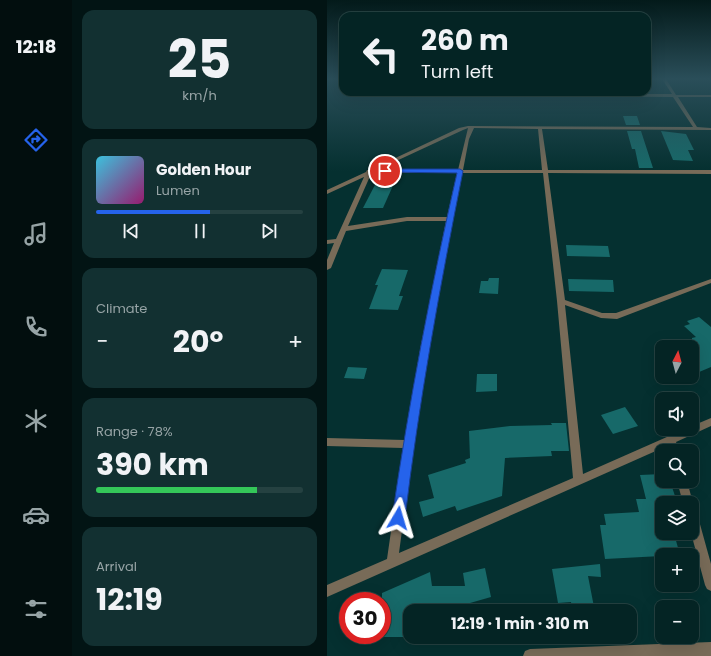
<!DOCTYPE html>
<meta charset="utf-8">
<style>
:root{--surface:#042424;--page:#123031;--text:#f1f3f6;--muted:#97a4a6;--line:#254141;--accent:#2563eb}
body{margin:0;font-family:Poppins,sans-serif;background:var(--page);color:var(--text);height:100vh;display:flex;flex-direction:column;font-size:15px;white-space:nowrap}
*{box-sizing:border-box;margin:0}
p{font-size:13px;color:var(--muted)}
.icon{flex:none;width:22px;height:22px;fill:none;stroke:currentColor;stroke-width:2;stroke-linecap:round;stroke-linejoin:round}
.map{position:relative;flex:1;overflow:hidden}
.drawer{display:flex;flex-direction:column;gap:10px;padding:10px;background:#021414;width:255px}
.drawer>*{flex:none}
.hud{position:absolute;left:12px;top:12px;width:312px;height:84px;border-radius:12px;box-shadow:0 4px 16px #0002,0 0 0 1px var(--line);background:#042424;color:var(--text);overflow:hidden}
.needle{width:26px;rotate:6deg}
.tools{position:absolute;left:328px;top:340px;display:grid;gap:8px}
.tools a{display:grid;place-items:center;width:44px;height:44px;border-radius:8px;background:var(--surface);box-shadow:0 4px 16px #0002,0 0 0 1px var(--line);font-size:20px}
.speed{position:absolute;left:12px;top:592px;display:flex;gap:8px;font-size:20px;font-weight:700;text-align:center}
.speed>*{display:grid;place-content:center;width:52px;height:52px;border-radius:50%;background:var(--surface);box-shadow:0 4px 16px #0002,0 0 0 1px var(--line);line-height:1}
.speed .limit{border:6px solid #d22;background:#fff;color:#111}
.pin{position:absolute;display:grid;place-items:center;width:34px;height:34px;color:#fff;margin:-17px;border:2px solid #fff;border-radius:50%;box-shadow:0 1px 4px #0007}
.me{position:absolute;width:44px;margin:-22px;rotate:7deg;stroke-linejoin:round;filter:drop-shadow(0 0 3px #0008)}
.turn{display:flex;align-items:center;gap:14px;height:84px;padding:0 16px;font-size:18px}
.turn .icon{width:52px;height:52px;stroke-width:2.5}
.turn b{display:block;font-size:28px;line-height:34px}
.big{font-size:30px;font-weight:700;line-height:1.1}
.drawer .widget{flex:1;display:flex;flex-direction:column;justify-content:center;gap:6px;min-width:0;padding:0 14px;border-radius:12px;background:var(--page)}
.drawer .dial{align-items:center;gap:0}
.dial b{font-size:52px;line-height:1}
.song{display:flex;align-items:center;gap:12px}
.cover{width:48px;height:48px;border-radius:6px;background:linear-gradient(135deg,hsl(190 70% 55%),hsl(320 70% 35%))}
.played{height:4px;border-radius:2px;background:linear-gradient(90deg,var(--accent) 55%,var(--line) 55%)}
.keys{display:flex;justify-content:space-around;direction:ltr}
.heat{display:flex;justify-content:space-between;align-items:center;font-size:22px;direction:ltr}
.charge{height:6px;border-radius:3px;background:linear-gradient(90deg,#34c759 78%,var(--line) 0)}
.trip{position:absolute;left:76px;top:604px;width:234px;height:40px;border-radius:12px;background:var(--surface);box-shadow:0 4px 16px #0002,0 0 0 1px var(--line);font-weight:700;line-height:40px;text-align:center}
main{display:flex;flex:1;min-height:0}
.tabs{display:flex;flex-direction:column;width:72px;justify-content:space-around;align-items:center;background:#020e0e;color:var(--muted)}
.tabs .icon{width:28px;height:28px}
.tabs .active{color:var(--accent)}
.tabs b{font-size:18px;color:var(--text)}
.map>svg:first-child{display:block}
</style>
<main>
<nav class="tabs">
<b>12:18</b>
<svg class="icon active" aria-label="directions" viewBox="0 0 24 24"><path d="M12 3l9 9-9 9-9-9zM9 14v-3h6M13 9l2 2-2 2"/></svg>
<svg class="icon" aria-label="music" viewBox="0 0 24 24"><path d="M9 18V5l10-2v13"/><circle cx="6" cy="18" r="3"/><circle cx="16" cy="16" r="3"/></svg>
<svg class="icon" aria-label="phone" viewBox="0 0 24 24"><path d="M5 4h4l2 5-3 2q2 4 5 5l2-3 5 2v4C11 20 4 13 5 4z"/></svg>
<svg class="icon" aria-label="climate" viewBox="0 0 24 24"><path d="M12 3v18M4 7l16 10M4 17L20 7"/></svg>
<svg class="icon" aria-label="car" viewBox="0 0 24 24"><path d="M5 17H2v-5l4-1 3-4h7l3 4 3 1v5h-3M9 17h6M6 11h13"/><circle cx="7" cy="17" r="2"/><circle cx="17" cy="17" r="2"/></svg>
<svg class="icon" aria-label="filters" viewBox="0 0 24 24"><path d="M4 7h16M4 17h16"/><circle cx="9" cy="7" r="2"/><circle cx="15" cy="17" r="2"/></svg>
</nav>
<section class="drawer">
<div class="widget dial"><b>25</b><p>km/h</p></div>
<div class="widget">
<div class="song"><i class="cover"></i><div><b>Golden Hour</b><p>Lumen</p></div></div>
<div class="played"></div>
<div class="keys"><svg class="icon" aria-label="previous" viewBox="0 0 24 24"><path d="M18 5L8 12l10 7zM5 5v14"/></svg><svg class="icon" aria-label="pause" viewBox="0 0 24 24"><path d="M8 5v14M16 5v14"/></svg><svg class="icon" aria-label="next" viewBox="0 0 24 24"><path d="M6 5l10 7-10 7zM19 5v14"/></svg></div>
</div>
<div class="widget"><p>Climate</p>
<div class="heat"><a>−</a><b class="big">20°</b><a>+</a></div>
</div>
<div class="widget"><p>Range · 78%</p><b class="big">390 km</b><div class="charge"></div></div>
<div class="widget"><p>Arrival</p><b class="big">12:19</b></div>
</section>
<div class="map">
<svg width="384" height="656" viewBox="0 0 384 656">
<rect width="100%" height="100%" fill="#053030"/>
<g fill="#176969">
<polygon points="296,116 310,116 313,125 299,125"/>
<polygon points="300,131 314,131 326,168 312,168 308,149 305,149"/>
<polygon points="334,131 359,134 367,150 361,150 366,161 346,160"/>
<polygon points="50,181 68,181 56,208 36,208"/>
<polygon points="239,245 281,246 283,257 240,256"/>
<polygon points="55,269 81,270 72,296 76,296 71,310 42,309 51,285 48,285"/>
<polygon points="162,278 172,278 171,294 152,293 154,281 161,281"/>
<polygon points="241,279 286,280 287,292 242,291"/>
<polygon points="372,317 384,327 384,367 365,375 365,338 369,337 357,326 363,324 360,321"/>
<polygon points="21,367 40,368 37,379 17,378"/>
<polygon points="150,374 170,374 170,391 149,392"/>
<polygon points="298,407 311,426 286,434 274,415"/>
<polygon points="224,423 239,423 242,451 224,451 225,456 178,458 175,496 130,511 128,506 96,517 92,502 107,498 101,475 139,463 138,460 143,458 142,431 183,426 225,425"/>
<polygon points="335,474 335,481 343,481 350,502 335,502 335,538 348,537 353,555 278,559 273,525 279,525 277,514 312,512 309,499 319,499 313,475"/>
<polygon points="273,564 274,577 261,576 267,607 245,609 244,602 231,603 225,569"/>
<polygon points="158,568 164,597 136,605 137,611 83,611 83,637 55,637 55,593 103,572 105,586 138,586 136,573"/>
</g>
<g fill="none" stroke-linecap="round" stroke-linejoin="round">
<g fill="#786b58" fill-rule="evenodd">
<path d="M335 79H339L349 95H384V97H351L370 127 384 128V130L215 129 221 170H384V174L221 173 238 300 275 313H289L384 279V283L290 319 274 318 238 305 256 474 358 429H365V426L384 418V426L349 442 352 451H342L340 446 0 597V585L60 559 76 448 0 446V438L78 440 93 350 119 221H80L19 231 4 268 0 270V260L7 243 0 244V240L9 239 37 177 0 194V190L39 172 40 170H43L132 128 141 126 366 127 346 97 236 96 234 95 236 94H345ZM141 128 131 170 52 169 136 130ZM147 128 211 129 215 170H136L142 139ZM46 173H130L120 217H80L21 226 44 174ZM135 173H216L230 301 246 478 72 553C89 426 108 298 135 173Z"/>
<polygon points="350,481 360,481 366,503 365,506 365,503 356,503"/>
<polygon points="365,512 369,513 371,517 384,564 384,591 380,589 378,585 364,533 365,533"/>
<polygon points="384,642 384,656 196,656 198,651 203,649"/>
</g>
</g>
<linearGradient id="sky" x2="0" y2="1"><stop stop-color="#031a1a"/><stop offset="0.46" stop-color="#2a4e59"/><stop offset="1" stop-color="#2a4e59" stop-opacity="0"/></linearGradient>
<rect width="384" height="171" fill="url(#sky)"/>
<path fill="#2563eb" stroke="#184099" d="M58 169H133L136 171C113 286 92 401 78 518L76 522 71 524 67 522 65 518C82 402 104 287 130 173L55 172V170Z"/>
</svg>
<div class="tools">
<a><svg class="needle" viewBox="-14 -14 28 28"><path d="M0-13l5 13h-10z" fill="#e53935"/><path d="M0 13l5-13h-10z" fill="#97a4a6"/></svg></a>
<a><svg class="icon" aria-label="sound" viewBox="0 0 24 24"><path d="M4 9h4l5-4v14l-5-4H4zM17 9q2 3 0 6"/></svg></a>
<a><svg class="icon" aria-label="search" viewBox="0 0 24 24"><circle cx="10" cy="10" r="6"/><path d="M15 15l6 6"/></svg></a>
<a><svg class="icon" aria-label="layers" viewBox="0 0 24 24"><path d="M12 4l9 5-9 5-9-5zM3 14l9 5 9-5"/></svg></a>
<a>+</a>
<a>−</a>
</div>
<div class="speed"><div class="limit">30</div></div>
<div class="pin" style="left:58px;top:171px;background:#d93025"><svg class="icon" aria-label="arrive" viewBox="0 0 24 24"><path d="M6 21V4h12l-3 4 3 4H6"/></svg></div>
<svg class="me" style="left:71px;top:518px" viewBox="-20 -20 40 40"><path d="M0-17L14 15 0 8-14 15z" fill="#2563eb" stroke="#fff" stroke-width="4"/></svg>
<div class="trip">12:19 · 1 min · 310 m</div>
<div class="hud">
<div class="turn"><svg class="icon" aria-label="left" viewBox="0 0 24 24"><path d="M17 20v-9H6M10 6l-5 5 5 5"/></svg><div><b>260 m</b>Turn left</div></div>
</div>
</div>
</main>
